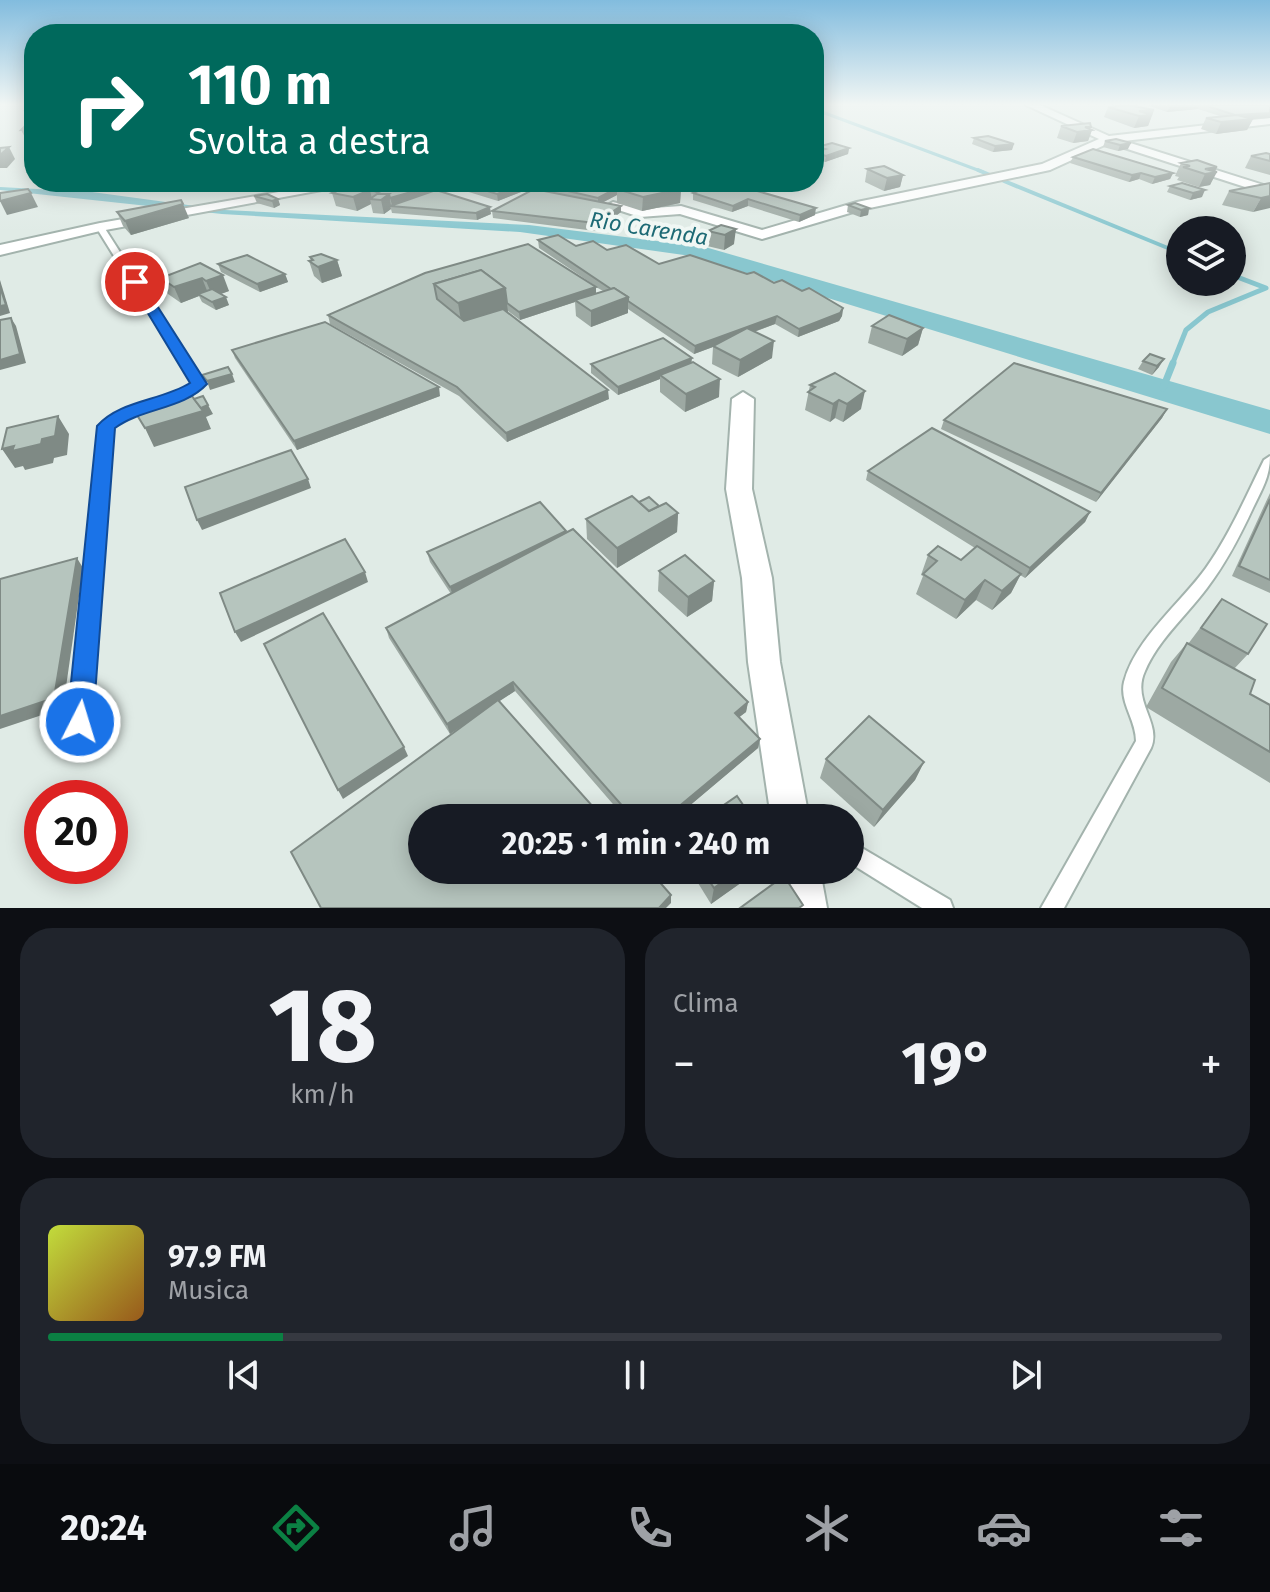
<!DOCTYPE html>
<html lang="it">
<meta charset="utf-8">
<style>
:root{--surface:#171b24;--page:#20242c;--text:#f1f3f6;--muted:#9ea1a6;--line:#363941;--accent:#0b8043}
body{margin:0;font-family:"Fira Sans",sans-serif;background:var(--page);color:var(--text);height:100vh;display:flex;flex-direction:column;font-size:30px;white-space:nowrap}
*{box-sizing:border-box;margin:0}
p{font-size:26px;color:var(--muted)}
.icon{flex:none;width:44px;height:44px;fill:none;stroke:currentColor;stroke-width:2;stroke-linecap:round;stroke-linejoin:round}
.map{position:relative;height:908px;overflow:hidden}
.side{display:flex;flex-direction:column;gap:20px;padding:20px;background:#0d0f14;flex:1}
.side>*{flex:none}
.guide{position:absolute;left:24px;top:24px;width:800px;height:168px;border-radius:32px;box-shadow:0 4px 20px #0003;background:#00695c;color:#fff;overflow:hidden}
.tools{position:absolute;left:1166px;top:216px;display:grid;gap:16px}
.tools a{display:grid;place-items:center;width:80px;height:80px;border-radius:50%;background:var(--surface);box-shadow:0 4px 20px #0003;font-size:40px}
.speed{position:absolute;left:24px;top:780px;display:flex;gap:16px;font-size:40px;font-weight:700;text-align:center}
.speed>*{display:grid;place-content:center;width:104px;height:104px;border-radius:50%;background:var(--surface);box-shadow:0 4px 20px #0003;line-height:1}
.speed .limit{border:12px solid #d22;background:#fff;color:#111}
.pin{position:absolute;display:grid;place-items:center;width:68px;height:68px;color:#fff;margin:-34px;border:4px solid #fff;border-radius:50%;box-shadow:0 2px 8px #0007}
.me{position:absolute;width:88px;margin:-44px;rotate:5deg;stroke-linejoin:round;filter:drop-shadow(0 0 6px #0008)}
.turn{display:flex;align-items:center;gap:28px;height:168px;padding:0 32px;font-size:36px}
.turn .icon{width:104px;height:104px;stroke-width:2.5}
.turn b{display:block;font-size:56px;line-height:68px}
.big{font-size:60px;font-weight:700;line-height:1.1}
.side .card{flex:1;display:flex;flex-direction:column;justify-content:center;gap:12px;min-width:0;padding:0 28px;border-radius:32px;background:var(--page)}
.side .dial{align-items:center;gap:0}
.dial b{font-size:104px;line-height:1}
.song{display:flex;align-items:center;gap:24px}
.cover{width:96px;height:96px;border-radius:12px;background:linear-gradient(135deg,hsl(70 70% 55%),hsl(30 70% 35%))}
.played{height:8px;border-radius:4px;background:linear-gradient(90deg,var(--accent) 20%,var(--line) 20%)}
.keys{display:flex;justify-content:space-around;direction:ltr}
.heat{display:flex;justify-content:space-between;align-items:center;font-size:44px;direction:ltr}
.side .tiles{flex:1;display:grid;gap:20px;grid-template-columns:1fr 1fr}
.card:last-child{grid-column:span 2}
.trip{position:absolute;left:408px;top:804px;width:456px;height:80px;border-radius:40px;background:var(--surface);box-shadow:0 4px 20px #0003;font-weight:700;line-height:80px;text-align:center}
.dock{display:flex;height:128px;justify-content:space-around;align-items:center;background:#090b0e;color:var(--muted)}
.dock .icon{width:56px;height:56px}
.dock .on{color:var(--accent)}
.dock b{font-size:36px;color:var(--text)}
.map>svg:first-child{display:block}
</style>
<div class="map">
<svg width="1270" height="908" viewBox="0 0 1270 908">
<rect width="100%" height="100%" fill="#e0ebe6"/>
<polygon fill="#89c7cf" points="0,187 92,192 225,210 529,225 705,247 1270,410 1270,434 691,256 520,232 222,214 0,190"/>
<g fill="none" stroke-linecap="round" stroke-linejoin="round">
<polyline stroke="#89c7cf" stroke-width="3" points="814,109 983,172"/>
<g stroke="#89c7cf" stroke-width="4">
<polyline points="978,170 990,175"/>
<polyline points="1004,181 1180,253"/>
</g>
<polyline stroke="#89c7cf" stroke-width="5" points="1172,365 1186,330 1208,312 1266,288 1232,275"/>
<polyline stroke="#89c7cf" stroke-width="7" points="1163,388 1173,363"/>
<defs>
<g id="service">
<path d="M97 225 104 227 204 384C180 411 140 406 112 427L89 722 86 728 80 730 74 728 71 722 100 426C126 401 167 407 193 383L96 227Z"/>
<path d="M1270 456C1270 477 1262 489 1253 508 1240 536 1226 563 1207 588 1187 615 1158 640 1145 671 1131 701 1162 723 1151 748L1064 908H1041L1136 741C1136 720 1119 702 1124 682 1135 639 1181 603 1206 568 1230 534 1246 496 1264 460Z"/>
<polygon points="850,841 950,900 953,908 922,908 850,863"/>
</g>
<g id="minor">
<polygon points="1026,105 1040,105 1109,136 1270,118 1270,124 1124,141 1270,187 1270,195 1109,143 1050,170 860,210 762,239 680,214 640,217 606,206 613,202 640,209 681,206 762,230 857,202 1042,164 1099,139"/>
<polygon points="337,182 365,182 100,231 0,255 0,245 100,223"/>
<polygon points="743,392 754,399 752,489 772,578 780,662 809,818 771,818 748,662 742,578 726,489 732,399"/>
<polygon points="778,870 820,870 827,908 785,908"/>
</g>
</defs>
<use href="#service" stroke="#a3b3ad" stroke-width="4"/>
<use href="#minor" stroke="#a3b3ad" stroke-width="4"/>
<use href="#service" fill="#fff" fill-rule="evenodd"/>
<use href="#minor" fill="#fff" fill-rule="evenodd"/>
</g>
<g fill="#9da9a3" fill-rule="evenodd">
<polygon points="1147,105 1266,105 1253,119 1247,130 1216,134 1201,129 1206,118 1220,116 1198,109 1167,112"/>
<polygon points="1108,107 1154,110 1148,126 1134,128 1104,117"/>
<polygon points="1061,126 1090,129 1092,130 1088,141 1073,143 1057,138"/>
<polygon points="974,138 1012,150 993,152 972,144"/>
<polygon points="1116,139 1128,149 1118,151 1103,147 1105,141"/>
<polygon points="817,147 849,148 848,154 825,162 814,158 814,152 816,151"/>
<polygon points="1270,154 1270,175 1245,168 1251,156"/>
<polygon points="1073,157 1173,173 1170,179 1152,184 1139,179 1129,182 1070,163"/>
<polygon points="1181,163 1217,167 1210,185 1199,187 1177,180 1179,177 1175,176"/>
<polygon points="867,169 903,175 900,187 884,191 865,182"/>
<polygon points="353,182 429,187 430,192 491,214 477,220 392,213 391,209 384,214 373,213 371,204 357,211 336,206 332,193 354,185"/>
<polygon points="458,182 547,182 498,201 459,189"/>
<polygon points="720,182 815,215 799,222 748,206 732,212 693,200 693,193"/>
<polygon points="1182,183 1202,197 1190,200 1167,192 1170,186"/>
<polygon points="1270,183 1253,212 1222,205 1229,191"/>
<polygon points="542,185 681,189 680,203 642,211 617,203 617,195 603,202 621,212 595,231 493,218 492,211 542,191"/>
<polygon points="254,196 278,199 280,205 274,208 257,203"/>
<polygon points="848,205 869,208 868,215 860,217 847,212"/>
<polygon points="117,212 189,218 131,235 123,226"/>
<polygon points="721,225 734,244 724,250 707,246 708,231"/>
<path d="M538 240 607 250 659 264 747 274 802 291 843 308 842 316 839 321 798 337 775 324 754 332 772 358 738 377 712 364 713 347 694 354 628 309V313L591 327 576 316 575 302 520 320 508 311 507 312 609 399 507 442 459 396 330 324 328 315 425 273 594 285 539 248ZM596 287 603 291 596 293Z"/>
<polygon points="310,257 337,260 342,276 322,283 314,276 309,261 311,260"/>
<polygon points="200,263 229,291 220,294 229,305 216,310 202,302 199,296 181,303 168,294 161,278"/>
<polygon points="218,264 285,274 288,282 260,292 221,272"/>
<polygon points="872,326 923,328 918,345 902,356 868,343"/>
<polygon points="232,350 440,396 297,450 235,358"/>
<polygon points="1143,361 1159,367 1152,375 1138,369"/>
<polygon points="691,362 719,397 685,412 660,392 660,379 618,395 591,373 591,364"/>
<polygon points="810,385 861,409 843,422 835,418 830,422 805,410"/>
<polygon points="1167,409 1162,418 1096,502 941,429 944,420"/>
<polygon points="868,471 1090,512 1085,522 1025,578 1020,575 1011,593 992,610 976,600 956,619 916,594 923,576 921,575 928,555 961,560 975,548 866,480"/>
<polygon points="1270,493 1270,593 1232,576"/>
<polygon points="639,502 659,506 678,513 677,532 617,568 587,539 586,519"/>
<polygon points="566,531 567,533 748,702 746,712 739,717 760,739 758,748 675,818 625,818 515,691 499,701 671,895 671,903 466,723 450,734 389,638 386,628 451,594 430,562 427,552"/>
<polygon points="659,571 714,581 712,601 687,617 658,591"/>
<polygon points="1222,599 1248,654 1234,669 1250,694 1270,705 1270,783 1146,707 1171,662 1187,643 1188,644"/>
<polygon points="826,759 924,762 915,780 874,827 820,778"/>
<polygon points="690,870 759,870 711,904"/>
</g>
<g fill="#7f8a85">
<polygon points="1185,105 1200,105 1198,109 1167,112 1170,106"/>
<polygon points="34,109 34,115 28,116 25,110"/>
<polygon points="1154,110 1148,126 1134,128 1139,116 1139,111"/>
<polygon points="1270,113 1270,118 1253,119 1247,130 1216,134 1221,122 1237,116"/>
<polygon points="1085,127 1091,127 1089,130 1092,130 1088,141 1073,143 1077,132"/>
<polygon points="34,129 34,141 27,141 21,130"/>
<polygon points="1131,143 1128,149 1118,151 1120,145"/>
<polygon points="1014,144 1012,150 993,152 995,146"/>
<polygon points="9,147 15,159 7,168 0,168 0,155"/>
<polygon points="849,148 848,154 825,162 826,156"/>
<polygon points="1217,167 1214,173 1217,172 1210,185 1199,187 1205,174 1205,169"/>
<polygon points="1141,173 1139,179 1129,182 1132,175"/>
<polygon points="1173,173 1170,179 1152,184 1155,177"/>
<polygon points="903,175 900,187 884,191 887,178"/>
<polygon points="194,182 230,182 196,187"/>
<polygon points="529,182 547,182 498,201 497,194"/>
<polygon points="625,184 625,191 617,189 617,195 598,205 598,198"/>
<polygon points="429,187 430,194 392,205 390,198"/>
<polygon points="681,189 680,203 642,211 643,197"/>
<polygon points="370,190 372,199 370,199 371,204 357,211 353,197"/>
<polygon points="1205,190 1202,197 1190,200 1193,193"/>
<polygon points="31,193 38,207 7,215 0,201"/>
<polygon points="389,194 391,206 390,206 391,209 384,214 381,200"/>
<polygon points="1270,196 1270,208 1253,212 1261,198"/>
<polygon points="278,199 280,205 274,208 272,201"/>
<polygon points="748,199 748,206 732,212 733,206"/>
<polygon points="183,204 189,218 131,235 125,221"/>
<polygon points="621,206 621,212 595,231 595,223"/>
<polygon points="490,207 491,214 477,220 476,213"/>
<polygon points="816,208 815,215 799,222 800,215"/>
<polygon points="869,208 868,215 860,217 861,210"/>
<polygon points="736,229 734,244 724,250 725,235"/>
<polygon points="337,260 342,276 322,283 318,267"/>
<polygon points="285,274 288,282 260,292 257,284"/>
<polygon points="223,275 229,291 213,297 206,281"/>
<polygon points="202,278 208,293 198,294 199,296 181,303 174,287"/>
<polygon points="0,280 10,313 0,316"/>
<polygon points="596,287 596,295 575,300 575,302 520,320 519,312"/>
<polygon points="505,288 508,312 462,327 458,303"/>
<polygon points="226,297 229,305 216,310 212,302"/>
<polygon points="628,297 628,313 591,327 591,311"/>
<polygon points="843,308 842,316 839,321 798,337 799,329"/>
<polygon points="777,316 775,324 694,354 695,346"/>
<polygon points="11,318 16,326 26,363 0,370 0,360"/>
<polygon points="923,328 918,345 902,356 907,339"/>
<polygon points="774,341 772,358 738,377 740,360"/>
<polygon points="692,358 691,367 660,375 660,379 618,395 618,387"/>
<polygon points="1164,359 1159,367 1152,375 1157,366"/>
<polygon points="232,374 235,382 210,390 207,381"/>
<polygon points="720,379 719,397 685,412 686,394"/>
<polygon points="439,387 440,396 297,450 294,441"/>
<polygon points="608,390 609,399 507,442 506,433"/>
<polygon points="865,391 861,409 843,422 847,404"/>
<polygon points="839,400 835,418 830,422 833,404"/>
<polygon points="208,405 213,414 206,417 211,429 154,447 145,428"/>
<polygon points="1167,409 1162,418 1096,502 1101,493"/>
<polygon points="58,416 69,434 67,455 54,458 53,463 25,470 23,466 15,468 2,449 42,439"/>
<polygon points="308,479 311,488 202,530 197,520"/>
<polygon points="1090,512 1085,522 1025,578 1030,568"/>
<polygon points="678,513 677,532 617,568 617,548"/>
<polygon points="566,531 567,540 453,596 450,587"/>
<polygon points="77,558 83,568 63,708 0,729 0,716"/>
<polygon points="365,572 368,582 241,642 235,632"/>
<polygon points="1021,574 1011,593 992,610 1002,591"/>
<polygon points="985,580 976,600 956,619 965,600"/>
<polygon points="714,581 712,601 687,617 688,597"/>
<polygon points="513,682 515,691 450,734 447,724"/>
<polygon points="748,702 746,712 733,722 735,713"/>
<polygon points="760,739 758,748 675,818 665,818"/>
<polygon points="404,747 408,756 343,799 338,790"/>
<polygon points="924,762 915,780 874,827 883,810"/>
<polygon points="739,870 759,870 711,904 714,888"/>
<polygon points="671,895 671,903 666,908 659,908"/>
</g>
<g fill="#b6c5be" stroke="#7f8a85" stroke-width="2">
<polygon points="30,105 34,105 34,109 25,110"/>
<polygon points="1129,105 1154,110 1139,111 1152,115 1139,116 1108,107"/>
<polygon points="1204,105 1266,105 1270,106 1270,113 1235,115"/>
<polygon points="1237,115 1253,119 1221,122 1206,118"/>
<polygon points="34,122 34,129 21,130 28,123"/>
<polygon points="1090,123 1091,127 1085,127 1092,130 1077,132 1061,126"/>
<polygon points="988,136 1014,144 995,146 974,138"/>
<polygon points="1116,139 1131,143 1120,145 1105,141"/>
<polygon points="832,143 849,148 826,156 814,152 825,149 817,147"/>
<polygon points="9,147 0,155 0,148"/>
<polygon points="1093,149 1173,173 1155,177 1141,173 1132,175 1073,157"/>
<polygon points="1266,153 1270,154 1270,161 1251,156"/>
<polygon points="1197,160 1217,167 1205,169 1217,172 1205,174 1183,167 1190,166 1181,163"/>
<polygon points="884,166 903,175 887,178 867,169"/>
<polygon points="354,182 416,182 429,187 390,198 389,194 381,194"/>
<polygon points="458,182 529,182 497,194"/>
<polygon points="547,182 615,182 625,184 598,198 542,185"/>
<polygon points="639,182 645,182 681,189 643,197 617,189"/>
<polygon points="720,182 726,182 816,208 800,215 748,199 733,206 693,193"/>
<polygon points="1182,183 1205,190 1193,193 1170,186"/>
<polygon points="1270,183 1270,196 1261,198 1229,191"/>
<polygon points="352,185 370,190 353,197 332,193"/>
<polygon points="28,189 31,193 0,201 0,193"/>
<polygon points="534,189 621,206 595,223 492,211"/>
<polygon points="436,190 490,207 476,213 390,206"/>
<polygon points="267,194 278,199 272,201 254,196"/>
<polygon points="377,194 389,194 381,200 370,199"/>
<polygon points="181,200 183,204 125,221 117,212"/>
<polygon points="855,203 869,208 861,210 848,205"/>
<polygon points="721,225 736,229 725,235 708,231"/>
<polygon points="558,235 576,246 593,241 607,250 626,245 659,264 690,255 747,274 754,272 774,283 782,280 802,291 809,288 843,308 840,313 799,329 777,316 695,346 628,301 628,297 614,288 611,289 538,240"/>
<polygon points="528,244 596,287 519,312 507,303 505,288 481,270 434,284 437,299 464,321 503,309 608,390 506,433 457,387 328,315 425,273"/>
<polygon points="321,254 337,260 318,267 309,261 313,260 310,257"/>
<polygon points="247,255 285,274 257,284 218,264"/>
<polygon points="200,263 223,275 206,281 202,278 174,287 161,278"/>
<polygon points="481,270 505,288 458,303 434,284"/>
<polygon points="0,287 6,305 0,306"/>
<polygon points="614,288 628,297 591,311 575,300"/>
<polygon points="212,289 226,297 212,302 198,294"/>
<polygon points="889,315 923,328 907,339 872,326"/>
<polygon points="11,318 20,354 0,360 0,320"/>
<polygon points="325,322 439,387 294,441 232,350"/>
<polygon points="747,328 774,341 740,360 713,346"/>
<polygon points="663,338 692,358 618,387 591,364"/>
<polygon points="1150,354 1164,359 1157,366 1143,361"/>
<polygon points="693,362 720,379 686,394 660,375"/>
<polygon points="1014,363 1167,409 1101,493 944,420"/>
<polygon points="228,367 232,374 207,381 202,375"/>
<polygon points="835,373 865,391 847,404 839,400 833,404 808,392 815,387 810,385"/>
<polygon points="192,396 203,411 145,428 137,415 163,406 159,401 169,398 173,402"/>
<polygon points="203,396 208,405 201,408 194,399"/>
<polygon points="58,416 55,436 42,439 41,444 12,451 14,446 2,449 7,428"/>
<polygon points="932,428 1090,512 1030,568 868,471"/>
<polygon points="291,450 308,479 197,520 185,487"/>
<polygon points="632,496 649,511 666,503 678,513 617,548 586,519"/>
<polygon points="649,497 659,506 649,511 639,502"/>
<polygon points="1270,499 1270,580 1239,566"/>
<polygon points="540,502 566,531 450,587 427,552"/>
<polygon points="573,529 748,702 735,713 760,739 665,818 633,818 513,682 447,724 386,628"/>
<polygon points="345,539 365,572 235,632 220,593"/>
<polygon points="938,546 961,560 977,546 1021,574 1002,591 985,580 965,600 923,574 937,561 928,555"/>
<polygon points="685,555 714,581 688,597 659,571"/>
<polygon points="77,558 54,698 0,716 0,579"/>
<polygon points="1222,599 1267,624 1248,654 1201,628"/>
<polygon points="323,613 404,747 338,790 264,644"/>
<polygon points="1187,643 1255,680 1250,694 1270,705 1270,752 1162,688"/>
<polygon points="498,700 603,818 422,818 422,870 649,870 671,895 659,908 321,908 291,852"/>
<polygon points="869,716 924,762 883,810 826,759"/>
<polygon points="737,796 752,818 705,818"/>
<polygon points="702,870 739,870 714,888"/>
<polygon points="784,876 803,905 799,908 740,908"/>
</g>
<linearGradient id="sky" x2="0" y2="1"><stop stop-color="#82bcde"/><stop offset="0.45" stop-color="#f1f6f4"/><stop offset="1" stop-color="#f1f6f4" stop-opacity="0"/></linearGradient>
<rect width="1270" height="232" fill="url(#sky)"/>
<path fill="#1a73e8" stroke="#114b97" stroke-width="2" d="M130 279H140L207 384C184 409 142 408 115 428L93 722 89 731 80 734 71 731 67 722 97 426C120 400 161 401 190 383L129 282Z"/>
<g text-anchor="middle" stroke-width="8" stroke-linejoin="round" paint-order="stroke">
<g font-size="22" font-style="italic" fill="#1d6a75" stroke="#f0f7f4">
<text transform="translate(649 228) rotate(9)" y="8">Rio Carenda</text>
</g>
</g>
</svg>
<div class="tools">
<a><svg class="icon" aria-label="layers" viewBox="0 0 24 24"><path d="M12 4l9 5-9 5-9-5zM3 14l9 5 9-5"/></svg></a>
</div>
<div class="speed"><div class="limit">20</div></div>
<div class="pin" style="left:135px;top:282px;background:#d93025"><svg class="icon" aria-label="arrive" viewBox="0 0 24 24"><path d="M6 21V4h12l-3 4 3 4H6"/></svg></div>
<svg class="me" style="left:80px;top:722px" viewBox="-20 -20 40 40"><circle r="17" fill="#1a73e8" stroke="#fff" stroke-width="3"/><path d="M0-11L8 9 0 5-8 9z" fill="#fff"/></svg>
<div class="trip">20:25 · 1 min · 240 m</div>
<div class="guide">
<div class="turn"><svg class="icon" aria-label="right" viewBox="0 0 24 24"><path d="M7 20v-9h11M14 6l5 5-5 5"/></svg><div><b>110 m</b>Svolta a destra</div></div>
</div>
</div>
<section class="side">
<div class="tiles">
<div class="card dial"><b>18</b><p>km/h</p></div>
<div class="card"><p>Clima</p>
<div class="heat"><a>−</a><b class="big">19°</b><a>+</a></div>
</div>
<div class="card">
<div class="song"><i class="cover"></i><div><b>97.9 FM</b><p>Musica</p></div></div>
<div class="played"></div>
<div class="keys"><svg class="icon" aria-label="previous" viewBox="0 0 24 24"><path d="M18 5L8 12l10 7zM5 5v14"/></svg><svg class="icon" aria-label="pause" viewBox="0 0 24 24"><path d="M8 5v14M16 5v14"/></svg><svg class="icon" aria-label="next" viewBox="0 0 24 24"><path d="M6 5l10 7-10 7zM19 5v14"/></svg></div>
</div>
</div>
</section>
<nav class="dock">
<b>20:24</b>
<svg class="icon on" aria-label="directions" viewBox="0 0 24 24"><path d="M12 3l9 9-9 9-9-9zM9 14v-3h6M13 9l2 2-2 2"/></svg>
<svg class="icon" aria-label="music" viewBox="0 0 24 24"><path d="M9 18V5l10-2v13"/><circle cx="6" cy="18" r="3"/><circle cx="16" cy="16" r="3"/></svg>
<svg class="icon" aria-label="phone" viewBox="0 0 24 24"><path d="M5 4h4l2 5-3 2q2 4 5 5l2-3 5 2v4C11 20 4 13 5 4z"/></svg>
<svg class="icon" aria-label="climate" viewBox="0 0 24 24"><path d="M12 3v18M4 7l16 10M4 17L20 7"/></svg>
<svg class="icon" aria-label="car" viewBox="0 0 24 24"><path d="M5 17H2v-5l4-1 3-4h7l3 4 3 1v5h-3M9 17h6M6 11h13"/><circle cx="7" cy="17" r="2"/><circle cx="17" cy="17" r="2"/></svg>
<svg class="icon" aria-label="filters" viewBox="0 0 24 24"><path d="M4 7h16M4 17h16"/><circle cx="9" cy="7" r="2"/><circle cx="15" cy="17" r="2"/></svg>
</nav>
